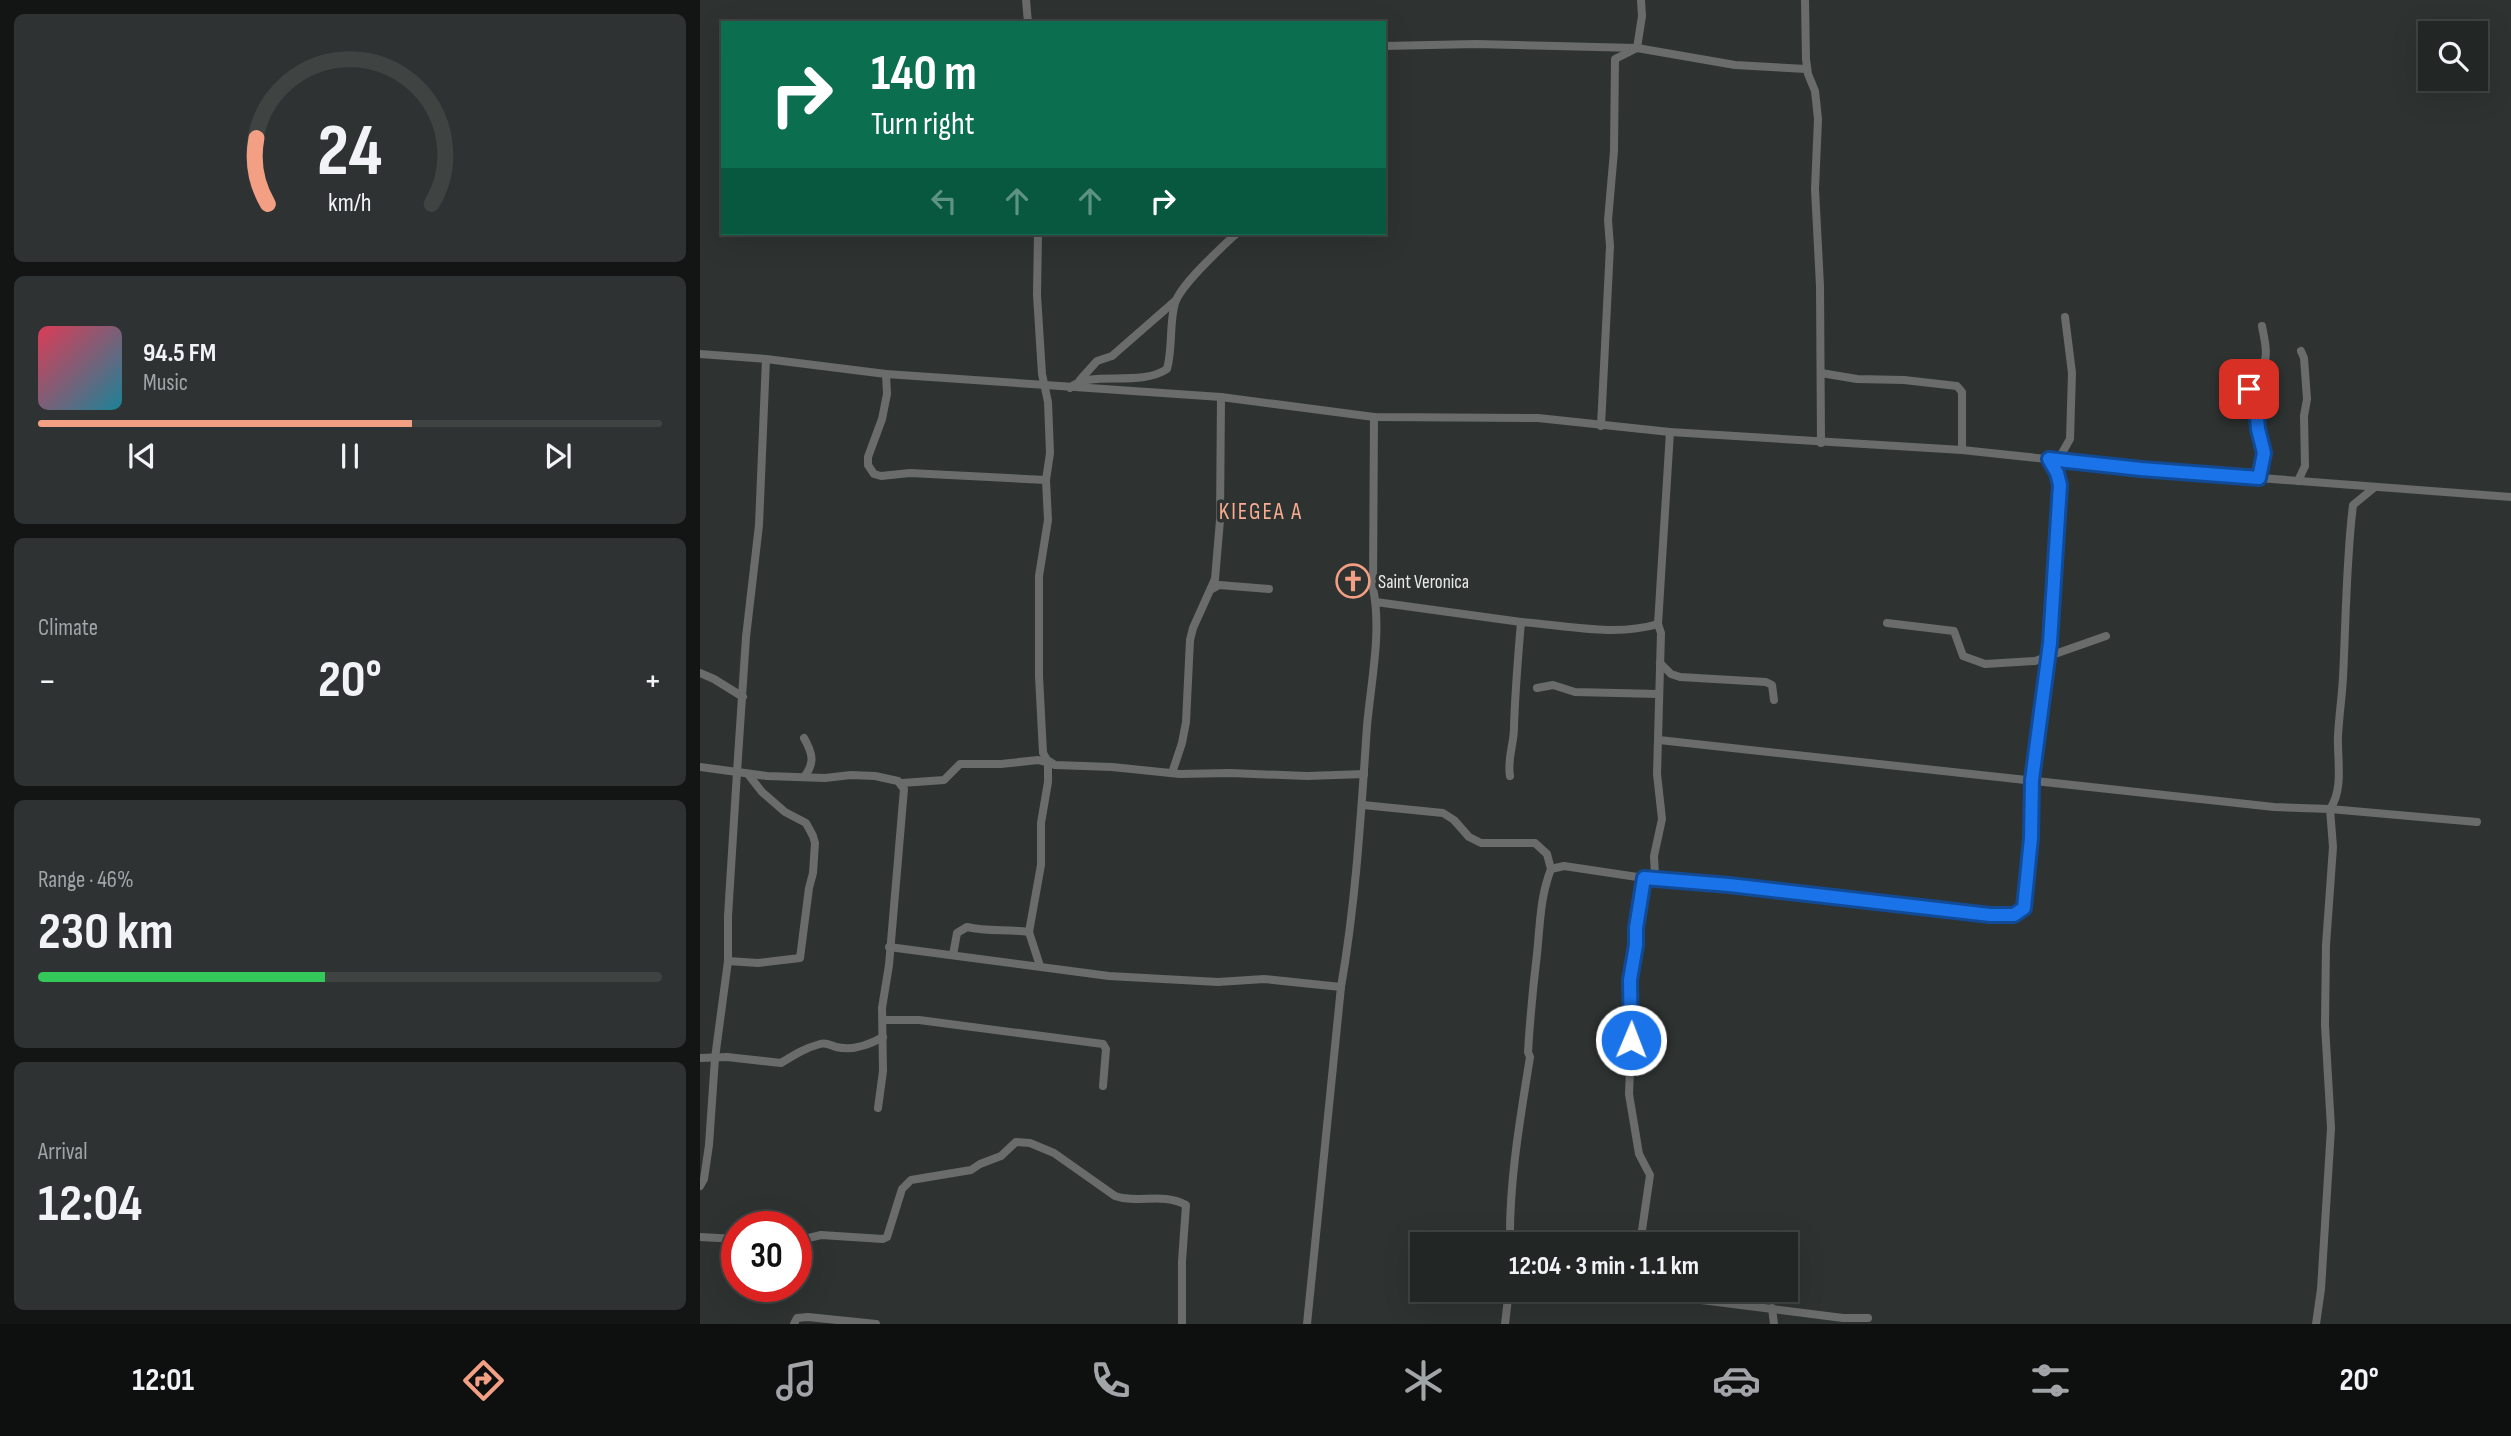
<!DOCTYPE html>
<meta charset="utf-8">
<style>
:root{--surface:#222625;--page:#2e3232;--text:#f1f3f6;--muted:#a2a5a7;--line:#3f4342;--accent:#f39f83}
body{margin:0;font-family:"Sofia Sans Condensed",sans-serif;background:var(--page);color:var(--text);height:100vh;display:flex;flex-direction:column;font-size:26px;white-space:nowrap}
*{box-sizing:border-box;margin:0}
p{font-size:23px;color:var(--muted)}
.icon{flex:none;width:38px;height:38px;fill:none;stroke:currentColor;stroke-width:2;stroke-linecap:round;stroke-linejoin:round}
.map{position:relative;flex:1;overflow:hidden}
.panel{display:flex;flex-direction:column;gap:14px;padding:14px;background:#131514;width:700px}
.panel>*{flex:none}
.banner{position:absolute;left:21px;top:21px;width:665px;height:214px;border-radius:0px;box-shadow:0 7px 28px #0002,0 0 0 2px var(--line);background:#0b6e4f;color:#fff;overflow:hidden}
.controls{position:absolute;left:1718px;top:21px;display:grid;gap:14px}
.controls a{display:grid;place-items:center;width:70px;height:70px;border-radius:0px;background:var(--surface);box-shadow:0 7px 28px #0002,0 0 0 2px var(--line);font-size:35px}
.speed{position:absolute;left:21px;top:1211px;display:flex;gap:14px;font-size:35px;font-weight:700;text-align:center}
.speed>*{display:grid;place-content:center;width:91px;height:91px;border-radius:50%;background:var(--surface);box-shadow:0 7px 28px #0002,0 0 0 2px var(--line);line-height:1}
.speed .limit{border:10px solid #d22;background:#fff;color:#111}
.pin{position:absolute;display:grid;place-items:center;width:60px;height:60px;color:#fff;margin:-30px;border-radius:14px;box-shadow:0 4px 10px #0006}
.me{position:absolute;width:77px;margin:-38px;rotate:1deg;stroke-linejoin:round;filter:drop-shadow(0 0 5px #0008)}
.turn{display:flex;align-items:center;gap:24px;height:147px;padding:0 35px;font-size:32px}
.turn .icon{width:91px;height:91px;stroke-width:2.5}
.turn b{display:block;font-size:49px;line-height:60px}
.lanes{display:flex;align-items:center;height:66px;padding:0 35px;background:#0003;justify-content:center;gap:35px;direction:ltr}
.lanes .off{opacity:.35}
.big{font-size:52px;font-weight:700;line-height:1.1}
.panel .widget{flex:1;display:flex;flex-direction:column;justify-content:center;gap:10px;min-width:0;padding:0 24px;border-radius:10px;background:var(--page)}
.panel .dial{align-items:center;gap:0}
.dial svg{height:182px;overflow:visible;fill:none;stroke:var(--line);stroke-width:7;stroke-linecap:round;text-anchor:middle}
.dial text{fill:var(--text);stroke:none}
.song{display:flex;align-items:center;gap:21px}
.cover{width:84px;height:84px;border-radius:10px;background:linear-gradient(135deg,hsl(350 70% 55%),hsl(190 70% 35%))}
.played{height:7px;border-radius:4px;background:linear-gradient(90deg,var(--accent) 60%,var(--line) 60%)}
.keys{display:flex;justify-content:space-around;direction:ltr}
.heat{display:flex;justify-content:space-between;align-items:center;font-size:38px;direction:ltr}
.charge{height:10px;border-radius:5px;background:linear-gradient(90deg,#34c759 46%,var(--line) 0)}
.trip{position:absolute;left:710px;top:1232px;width:388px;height:70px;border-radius:0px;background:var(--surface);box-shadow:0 7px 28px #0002,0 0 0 2px var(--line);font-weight:700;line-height:70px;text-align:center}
.tabs{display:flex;height:112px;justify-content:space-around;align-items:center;background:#0e0f0f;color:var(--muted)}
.tabs .icon{width:49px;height:49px}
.tabs .current{color:var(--accent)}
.tabs b{font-size:32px;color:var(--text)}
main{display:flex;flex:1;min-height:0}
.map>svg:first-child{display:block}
</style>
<main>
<section class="panel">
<div class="widget dial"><svg viewBox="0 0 100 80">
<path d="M14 69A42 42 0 1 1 86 69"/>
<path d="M14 69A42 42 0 0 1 9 40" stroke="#f39f83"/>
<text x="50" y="56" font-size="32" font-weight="700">24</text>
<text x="50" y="72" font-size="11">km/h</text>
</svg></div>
<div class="widget">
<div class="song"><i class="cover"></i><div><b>94.5 FM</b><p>Music</p></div></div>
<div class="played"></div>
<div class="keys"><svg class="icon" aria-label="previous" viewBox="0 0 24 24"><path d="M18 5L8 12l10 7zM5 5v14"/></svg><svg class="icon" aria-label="pause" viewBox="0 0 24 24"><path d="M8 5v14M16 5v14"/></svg><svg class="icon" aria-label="next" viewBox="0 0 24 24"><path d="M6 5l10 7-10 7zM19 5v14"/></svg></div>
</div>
<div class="widget"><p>Climate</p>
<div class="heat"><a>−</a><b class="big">20°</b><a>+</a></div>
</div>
<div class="widget"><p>Range · 46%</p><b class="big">230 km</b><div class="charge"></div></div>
<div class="widget"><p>Arrival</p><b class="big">12:04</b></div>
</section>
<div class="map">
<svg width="1811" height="1324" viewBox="0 0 1811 1324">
<rect width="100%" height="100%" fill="#2e3331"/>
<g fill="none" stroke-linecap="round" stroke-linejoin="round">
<g stroke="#696c6a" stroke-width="8">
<polyline points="326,0 328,23"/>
<polyline points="1105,0 1106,59 1108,74 1115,91 1118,119 1115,189 1120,286 1121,443"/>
<polyline points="684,46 776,44 937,48 1035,65 1107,69"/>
<polyline points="338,233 337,295 342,374 348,402 350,453 346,480 348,520 339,576 339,676 343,753 347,760 355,765 412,767 480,774 530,773 607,776 664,774"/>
<polyline points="0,354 66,359 186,374 521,397 674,417 838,418 970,432 1262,450 1441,469 1811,497"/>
<polyline points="1121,373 1157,379 1204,380 1257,386 1262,392 1262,450"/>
<polyline points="186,374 187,394 182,419 168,457 168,465 174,474 181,476 210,473 346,480"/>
<polyline points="380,380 397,361 412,356 475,301"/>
<path d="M370 388C389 369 439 388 467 369 473 347 469 324 475 303 481 284 521 248 537 233"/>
<polyline points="901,426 910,246 908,220 914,151 915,59 937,48 942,16 941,0"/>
<polyline points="1358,460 1370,439 1372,373 1365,317"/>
<path d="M1559 477 1564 453 1558 429 1556 407 1549 389C1550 377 1557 375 1563 365 1569 355 1564 338 1562 326"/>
<polyline points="1598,481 1605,466 1604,416 1607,399 1604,358 1601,351"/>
<path d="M1675 487 1653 505C1646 562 1646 620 1643 677 1642 697 1639 716 1638 736 1637 759 1644 789 1630 809L1777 822"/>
<polyline points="512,589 519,585 569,589"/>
<path d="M676 602 821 622C818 657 815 692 814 727 814 745 807 758 810 776"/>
<path d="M821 622C865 625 915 637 958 624"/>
<polyline points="1187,623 1254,631 1263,656 1285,664 1335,661 1406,636"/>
<polyline points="960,663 971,674 980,677 1066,682 1072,685 1074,700"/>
<polyline points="0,673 14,679 43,697"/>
<polyline points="837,688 853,685 875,692 958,694"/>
<polyline points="959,740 1574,807 1630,809 1633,847 1626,945 1625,1025 1631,1128 1621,1289 1616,1324"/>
<polyline points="0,767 67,776 125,778 151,775 175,776 198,781 204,789 189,965 182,1008 183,1071 178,1108"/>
<polyline points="472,773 482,743 486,722 490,640 493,628 515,579 520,520 521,397"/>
<path d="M104 777C115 763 113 754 104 738"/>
<polyline points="202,783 244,780 260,764 301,764 338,760 349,763"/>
<polyline points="663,805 743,813 754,820 769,837 781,843 835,843 847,854 851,869"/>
<path d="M955 877 1244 911C1262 913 1313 922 1324 908L1330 838 1332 780 1350 643 1360 485 1357 473 1349 459"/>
<polyline points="189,947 409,976 518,982 564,979 641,987"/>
<path d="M253 955 257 933 267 927C287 932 308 929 329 932"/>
<polyline points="28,961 58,963 100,958 109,888 113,873 115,843 113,836 106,823 85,812 62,792 48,774"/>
<polyline points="340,966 329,932 341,865 341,823 348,782 348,763"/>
<polyline points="184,1020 219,1020 403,1044 406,1049 403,1086"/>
<path d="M0 1058 27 1057 81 1063C94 1055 105 1048 120 1044 126 1042 130 1045 136 1047 153 1051 169 1045 183 1037"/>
<polyline points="0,1186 4,1179 9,1145 15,1058 28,961 28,916 37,772 46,637 59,525 66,359"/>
<polyline points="0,1237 37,1239"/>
<path d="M96 1241 121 1235 183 1239 187 1237 202 1189 211 1180 271 1170 280 1164 301 1156 316 1142 330 1143 354 1153 415 1196C437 1204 463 1192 486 1205L482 1261V1324"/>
<path d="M810 1244C809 1181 820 1120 830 1057L828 1052C830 1019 833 987 837 954 840 925 840 897 851 869L864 866 944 878"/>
<polyline points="940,1244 950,1175 939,1154 929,1094 932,1019 930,980 936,945 936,928 944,878 955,877 954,856 962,819 957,774 961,633 958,624 970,432"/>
<polyline points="922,1290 1143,1318 1168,1318"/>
<polyline points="1072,1308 1074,1324"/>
<polyline points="94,1324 97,1318 108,1317 176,1324"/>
<path d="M607 1324 641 987C656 901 661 814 667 726 671 681 682 632 673 588L674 417"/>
<polyline points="805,1324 809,1290"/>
</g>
</g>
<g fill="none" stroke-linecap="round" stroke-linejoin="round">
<defs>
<polyline id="route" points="931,1040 930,980 936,945 936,928 944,878 1029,885 1290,915 1314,915 1324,908 1331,838 1332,780 1350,643 1360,485 1357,473 1349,459 1441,469 1559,478 1564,453 1558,429 1556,407 1549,389"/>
</defs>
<use href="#route" stroke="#114b97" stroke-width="18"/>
<use href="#route" stroke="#1a73e8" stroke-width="12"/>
</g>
<defs>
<symbol id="church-ring" viewBox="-11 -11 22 22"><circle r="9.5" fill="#2e3331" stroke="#f39f83" stroke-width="1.5"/><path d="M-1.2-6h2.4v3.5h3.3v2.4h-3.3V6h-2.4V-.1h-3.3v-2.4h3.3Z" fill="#f39f83"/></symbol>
</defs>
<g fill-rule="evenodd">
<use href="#church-ring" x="634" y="562" width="38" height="38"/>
</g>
<g text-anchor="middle" stroke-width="7" stroke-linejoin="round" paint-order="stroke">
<g font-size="19" fill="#e7eae9" stroke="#2e3331" text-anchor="start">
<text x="678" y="588">Saint Veronica</text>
</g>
<g font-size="23" letter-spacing="2" fill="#faac91" stroke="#2e3331">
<text x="561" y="519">KIEGEA A</text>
</g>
</g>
</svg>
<div class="controls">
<a><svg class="icon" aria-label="search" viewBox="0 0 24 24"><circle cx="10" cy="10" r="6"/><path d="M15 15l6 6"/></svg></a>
</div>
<div class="speed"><div class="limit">30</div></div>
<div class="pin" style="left:1549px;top:389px;background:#d93025"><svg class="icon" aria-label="arrive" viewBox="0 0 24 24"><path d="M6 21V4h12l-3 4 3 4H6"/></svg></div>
<svg class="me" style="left:931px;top:1040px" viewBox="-20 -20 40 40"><circle r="17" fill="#1a73e8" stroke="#fff" stroke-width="3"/><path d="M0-11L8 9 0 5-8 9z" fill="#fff"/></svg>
<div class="trip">12:04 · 3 min · 1.1 km</div>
<div class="banner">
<div class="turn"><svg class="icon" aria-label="right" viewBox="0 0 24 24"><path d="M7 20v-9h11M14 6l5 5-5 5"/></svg><div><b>140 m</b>Turn right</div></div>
<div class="lanes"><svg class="icon off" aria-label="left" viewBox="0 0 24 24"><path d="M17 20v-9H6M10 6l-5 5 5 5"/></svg><svg class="icon off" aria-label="ahead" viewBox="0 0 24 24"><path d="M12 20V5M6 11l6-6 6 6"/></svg><svg class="icon off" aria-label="ahead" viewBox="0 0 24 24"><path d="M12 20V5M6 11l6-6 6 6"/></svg><svg class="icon" aria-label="right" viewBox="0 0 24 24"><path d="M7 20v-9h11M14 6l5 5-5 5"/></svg></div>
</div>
</div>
</main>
<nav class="tabs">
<b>12:01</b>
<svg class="icon current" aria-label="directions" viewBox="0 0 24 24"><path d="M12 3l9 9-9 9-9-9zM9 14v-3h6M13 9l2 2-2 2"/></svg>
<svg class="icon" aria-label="music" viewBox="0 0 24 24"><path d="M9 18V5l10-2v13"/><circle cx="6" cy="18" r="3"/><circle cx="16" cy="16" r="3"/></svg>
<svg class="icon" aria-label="phone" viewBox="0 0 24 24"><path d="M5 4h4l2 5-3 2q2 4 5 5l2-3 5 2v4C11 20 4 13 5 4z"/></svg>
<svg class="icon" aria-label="climate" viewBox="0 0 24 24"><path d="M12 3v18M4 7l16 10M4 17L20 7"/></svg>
<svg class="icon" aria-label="car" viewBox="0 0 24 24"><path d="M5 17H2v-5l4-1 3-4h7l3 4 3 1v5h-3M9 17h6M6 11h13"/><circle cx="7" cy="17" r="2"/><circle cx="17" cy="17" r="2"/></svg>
<svg class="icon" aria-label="filters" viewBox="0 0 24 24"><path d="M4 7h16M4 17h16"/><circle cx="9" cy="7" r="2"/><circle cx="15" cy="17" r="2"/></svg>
<b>20°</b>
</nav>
